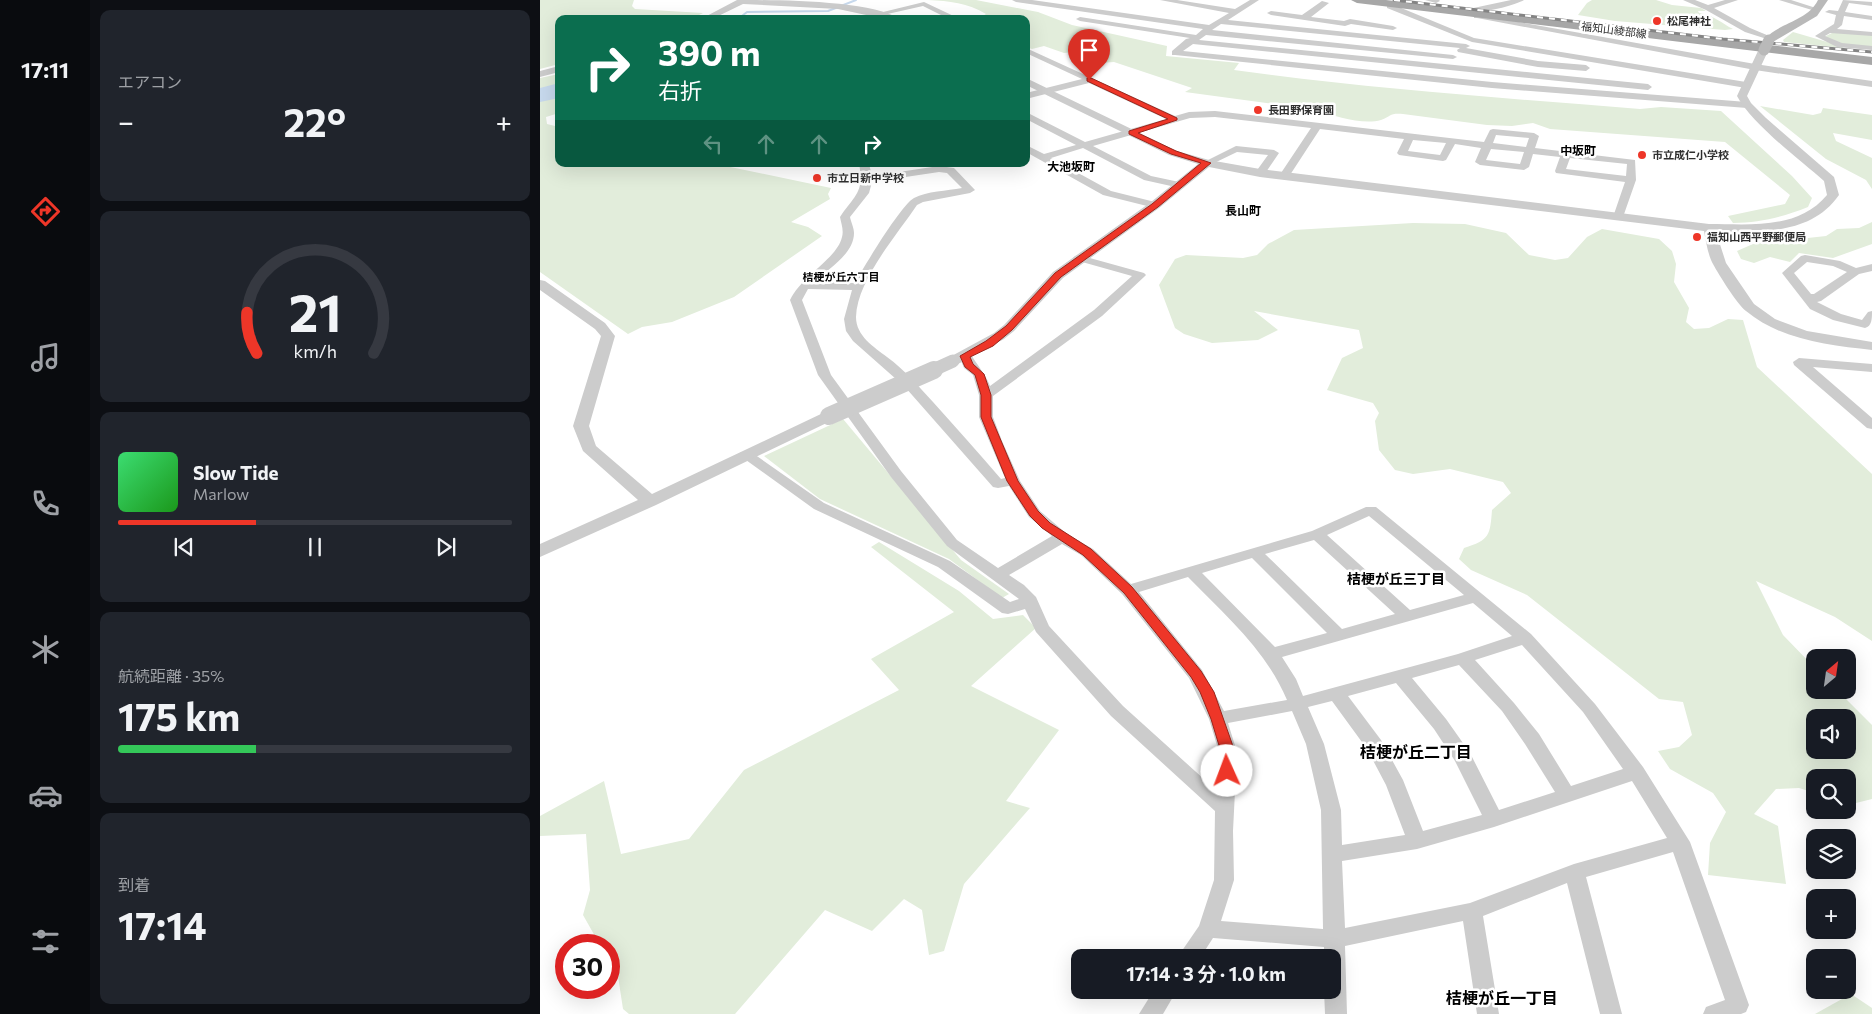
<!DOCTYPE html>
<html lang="ja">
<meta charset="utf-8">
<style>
:root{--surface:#171b24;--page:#20242c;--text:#f1f3f6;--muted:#9ea1a6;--line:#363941;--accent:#ee3628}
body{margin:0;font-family:Commissioner,"Noto Sans JP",sans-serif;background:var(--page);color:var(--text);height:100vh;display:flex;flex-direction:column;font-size:19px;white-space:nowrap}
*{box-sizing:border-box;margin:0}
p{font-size:16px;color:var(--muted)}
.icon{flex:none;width:28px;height:28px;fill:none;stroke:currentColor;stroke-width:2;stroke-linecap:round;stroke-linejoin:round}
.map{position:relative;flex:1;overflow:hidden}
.side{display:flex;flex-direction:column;gap:10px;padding:10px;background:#0d0f14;width:450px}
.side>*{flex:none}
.hud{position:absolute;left:15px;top:15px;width:475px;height:152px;border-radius:10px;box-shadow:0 5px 20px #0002;background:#0b6e4f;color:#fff;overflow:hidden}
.needle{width:32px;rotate:29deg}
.buttons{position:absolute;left:1266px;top:649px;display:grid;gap:10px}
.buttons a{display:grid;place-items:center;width:50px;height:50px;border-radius:10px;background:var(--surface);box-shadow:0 5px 20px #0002;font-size:25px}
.speed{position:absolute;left:15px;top:934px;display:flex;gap:10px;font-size:25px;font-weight:700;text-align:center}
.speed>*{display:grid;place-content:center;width:65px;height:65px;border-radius:50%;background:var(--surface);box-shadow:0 5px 20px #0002;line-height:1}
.speed .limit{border:8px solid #d22;background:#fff;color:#111}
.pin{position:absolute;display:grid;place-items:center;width:42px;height:42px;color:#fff;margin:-51px -21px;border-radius:50% 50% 50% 0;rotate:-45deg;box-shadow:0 0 5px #0007}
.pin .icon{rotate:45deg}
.me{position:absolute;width:55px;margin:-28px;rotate:358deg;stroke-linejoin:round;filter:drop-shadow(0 0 4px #0008)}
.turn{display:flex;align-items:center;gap:18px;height:105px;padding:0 20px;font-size:22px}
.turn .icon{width:65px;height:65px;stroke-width:2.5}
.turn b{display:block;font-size:35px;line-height:42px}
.lanes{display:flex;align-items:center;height:48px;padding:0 20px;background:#0003;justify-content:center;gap:25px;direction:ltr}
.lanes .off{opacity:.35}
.big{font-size:38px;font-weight:700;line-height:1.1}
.side .tile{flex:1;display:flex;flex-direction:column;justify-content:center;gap:8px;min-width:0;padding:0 18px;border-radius:10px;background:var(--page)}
.side .dial{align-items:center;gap:0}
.dial svg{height:130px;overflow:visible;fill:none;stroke:var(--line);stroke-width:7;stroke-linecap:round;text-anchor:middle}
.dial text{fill:var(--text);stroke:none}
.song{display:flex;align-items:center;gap:15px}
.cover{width:60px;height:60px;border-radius:8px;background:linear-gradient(135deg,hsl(140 70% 55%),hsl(120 70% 35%))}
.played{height:5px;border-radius:2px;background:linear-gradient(90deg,var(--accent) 35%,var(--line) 35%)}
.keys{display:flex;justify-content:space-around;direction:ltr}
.heat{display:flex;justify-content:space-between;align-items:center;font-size:28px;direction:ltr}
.charge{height:8px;border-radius:4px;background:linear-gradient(90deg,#34c759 35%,var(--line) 0)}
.trip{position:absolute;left:531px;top:949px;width:270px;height:50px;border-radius:10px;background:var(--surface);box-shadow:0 5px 20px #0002;font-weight:700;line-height:50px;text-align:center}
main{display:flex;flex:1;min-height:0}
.menu{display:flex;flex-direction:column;width:90px;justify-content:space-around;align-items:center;background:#090b0e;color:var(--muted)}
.menu .icon{width:35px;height:35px}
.menu .current{color:var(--accent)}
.menu b{font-size:22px;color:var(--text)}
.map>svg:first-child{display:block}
</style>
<main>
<nav class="menu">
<b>17:11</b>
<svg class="icon current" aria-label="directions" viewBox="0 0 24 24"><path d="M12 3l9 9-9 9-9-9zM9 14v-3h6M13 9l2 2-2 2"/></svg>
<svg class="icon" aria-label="music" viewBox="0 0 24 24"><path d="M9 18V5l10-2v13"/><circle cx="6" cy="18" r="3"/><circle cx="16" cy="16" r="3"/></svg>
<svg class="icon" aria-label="phone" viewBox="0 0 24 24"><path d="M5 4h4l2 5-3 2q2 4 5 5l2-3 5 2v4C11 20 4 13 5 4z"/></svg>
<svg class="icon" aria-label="climate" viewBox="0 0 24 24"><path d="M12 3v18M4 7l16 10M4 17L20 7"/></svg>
<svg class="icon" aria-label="car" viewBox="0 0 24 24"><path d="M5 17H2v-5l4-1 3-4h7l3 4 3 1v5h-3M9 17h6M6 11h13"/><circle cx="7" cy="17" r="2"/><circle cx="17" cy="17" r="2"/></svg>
<svg class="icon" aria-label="filters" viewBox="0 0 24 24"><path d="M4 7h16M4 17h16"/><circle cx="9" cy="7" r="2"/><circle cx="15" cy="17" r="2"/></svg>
</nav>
<section class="side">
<div class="tile"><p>エアコン</p>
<div class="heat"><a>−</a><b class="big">22°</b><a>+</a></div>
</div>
<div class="tile dial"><svg viewBox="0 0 100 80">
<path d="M14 69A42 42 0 1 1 86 69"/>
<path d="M14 69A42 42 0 0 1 8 44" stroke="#ee3628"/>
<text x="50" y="56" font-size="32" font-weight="700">21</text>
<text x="50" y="72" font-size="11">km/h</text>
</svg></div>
<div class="tile">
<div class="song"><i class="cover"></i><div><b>Slow Tide</b><p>Marlow</p></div></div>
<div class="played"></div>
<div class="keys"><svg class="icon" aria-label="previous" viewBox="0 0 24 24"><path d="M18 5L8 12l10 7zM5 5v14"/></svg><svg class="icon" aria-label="pause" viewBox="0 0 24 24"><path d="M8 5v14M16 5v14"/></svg><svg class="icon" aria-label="next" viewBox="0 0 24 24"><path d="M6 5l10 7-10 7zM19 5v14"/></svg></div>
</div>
<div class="tile"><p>航続距離 · 35%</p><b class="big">175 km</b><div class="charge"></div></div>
<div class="tile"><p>到着</p><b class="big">17:14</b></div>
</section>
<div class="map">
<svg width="1332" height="1014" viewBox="0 0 1332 1014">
<rect width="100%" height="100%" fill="#fff"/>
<g fill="#e2eddb" fill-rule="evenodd">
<polygon points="0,0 94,0 92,6 95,9 163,13 151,19 19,19 19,64 0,69"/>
<path d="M388 0H436L498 12 532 25 627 46 626 56 699 63 694 70C828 89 964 98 1100 109L1121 107 1181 111 1252 176 1272 198 1268 207C1243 217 1220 223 1193 223L1188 216 1245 204 1250 195 1185 142 1010 129 993 123 972 126 947 125 863 114C849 113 852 116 841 120 824 125 794 117 779 110L645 92 652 88 574 62 559 63 533 52 524 53 504 46 492 49 486 47V19H438L446 14C428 3 409 1 388 0Z"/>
<path d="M1052 0H1116L1132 5 1161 8 1166 11H1158L1159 13C1172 14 1181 23 1193 29L1185 30 1075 21 1038 15 1047 3Z"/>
<polygon points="1253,32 1301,46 1304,48 1244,42 1243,40"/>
<polygon points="1294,32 1332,35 1332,47 1307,45 1284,37"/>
<polygon points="19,74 19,113 6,117 7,124 19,127 19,164 176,164 291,188 288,194 290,199 251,222 268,227 282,236 194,297 132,322 102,327 88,334 0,272 0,78"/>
<polygon points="1220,106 1273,115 1281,113 1283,108 1332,115 1332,140 1293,133 1296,141 1332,158 1332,189 1326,180 1286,159"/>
<polygon points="1332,222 1332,244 1293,258 1259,253 1250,262 1230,257 1214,263 1201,259 1197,251 1213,244 1286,236 1297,229 1319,228"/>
<path d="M873 223 925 224 966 233 989 255 1015 260 1028 258 1047 237 1062 229 1119 239 1132 251 1136 264 1134 282 1149 308 1146 322 1154 329 1169 328 1188 319 1203 320 1217 367 1332 474V641L1295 617 1216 581 1243 635 1275 668V690H1297L1332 725V799L1308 805V778H1275V793L1259 788 1236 789 1214 814 1238 826 1246 884 1168 875 1170 843 1186 812 1173 793 1130 769 1118 751 1139 747 1152 735 1143 702 1119 699 987 595 931 570 919 559 924 548C950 540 950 535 952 510L971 493 963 482 910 469 873 474 855 470 839 450 835 421 839 413 833 403 787 390 802 358 823 348 819 330 714 311 738 330 718 340 672 343 644 334 635 328 619 285 635 259 646 255 703 258 717 255 728 244 754 230ZM1275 718H1308V750H1275Z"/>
<polygon points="303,419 421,560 469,594 462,598 409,559 280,499 224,456"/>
<polygon points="339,542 419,591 453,619 483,615 496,628 431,686 519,730 466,801 490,808 424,884 404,951 389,955 382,910 364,899 332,931 285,910 195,1014 89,1014 83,1009 78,976 69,960 69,945 60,945 43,915 50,890 46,834 0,836 0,816 64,781 81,854 149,839 204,770 359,690 331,659 414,612 331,547"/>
<polygon points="1311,994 1332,1008 1332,1014 1275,1014"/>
</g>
<polygon fill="#c7d9ed" points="19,83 19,98 0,102 0,88"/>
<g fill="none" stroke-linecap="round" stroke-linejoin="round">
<polyline stroke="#c7d9ed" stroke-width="2" points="198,19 207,12 288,11 316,0"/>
<g fill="#ccc" fill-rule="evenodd">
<polygon points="472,0 492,0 669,25 689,13 620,0 637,0 695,9 710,0 719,0 688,20 926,44 930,46 926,48 998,61 1046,65 1050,68 1046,71 998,67 918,52 917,50 920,48 681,24 672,30 913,55 917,57 913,59 666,35 659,40 1108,84 1112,87 1108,90 653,44 643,51 952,82 1207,102 1212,105 1207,108 952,88 635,55 632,55 632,51 646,39 650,38 540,21 536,19 540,17 656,35 663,29 476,2"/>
<polygon points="885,0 899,0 900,1 896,3"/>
<path d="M971 0H984C974 6 934 16 924 10Z"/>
<polygon points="1143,0 1155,0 1168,5 1185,0 1198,0 1174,8 1210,28 1234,38 1230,40 1205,32 1166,10"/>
<polygon points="1239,0 1251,0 1276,8 1272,10"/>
<polygon points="1303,0 1332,2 1332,6 1309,3 1305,12 1332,16 1332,20 1304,16 1302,25 1297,29 1332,32 1332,36 1290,33 1285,36 1302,43 1332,46 1332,50 1297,47 1275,36 1294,24 1296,15 1285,12 1289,10 1298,11"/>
<polygon points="782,1 789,3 771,17 804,21 810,19 853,26 857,28 853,30 811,24 805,26 731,15 727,13 731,11 762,15"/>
<polygon points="384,2 420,19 409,19 383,6 343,15 339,13"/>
<polygon points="847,2 853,2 854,5 934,38 1206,82 1210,85 1206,88 932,42 847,8"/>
<polygon points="934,14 1215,64 1332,81 1332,87 1215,70 937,18 934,18"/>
<path d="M486 48 635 116 649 112 675 111 944 142 950 130 953 129 994 133 999 136 995 148 1095 160 1096 180 1083 217 1078 220 1073 217 1085 182 1016 173 1015 171 1020 157 993 154 989 167 984 170 940 165 935 162 941 148 915 144 906 160 903 161 859 155 857 153 864 139 780 129 748 178 744 179 739 176 771 128 675 117 650 118 553 146 611 176 644 183V187L640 188 604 180 543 148 511 158 571 191 619 203 620 205 619 207 615 208 563 195 486 152V145L504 154 536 145 486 119V112L545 142 626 119 549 83 486 99V93L542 79 486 53ZM956 135 989 138 986 147 953 143ZM873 140 906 143 900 155 868 151ZM951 149 984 152 980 164 946 160ZM1030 158 1087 164 1086 176 1026 169Z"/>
<polygon points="696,146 734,150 739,153 724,175 720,176 715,173 728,155 697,152 670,165 664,165 662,163"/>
<path d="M319 164H329L332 176 399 166 414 168 435 190 430 193 383 202 377 205C357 235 317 280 316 317 316 336 334 347 347 357 365 370 379 387 393 402 416 428 439 453 461 479L465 478 439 417V395L433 375 424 368 419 356 420 353H430C437 365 445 373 450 386L554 310 592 276 535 260 533 258 535 256 539 255 604 273 606 275 604 277 562 316 453 396V417L462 441 480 481 500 511 527 534 553 549 591 584 772 531 826 507H836L991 634 1055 704 1103 767 1150 842 1209 1005 1206 1012 1201 1014H1163L1166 1007 1185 1000 1133 852 1046 877 1082 1014H1060L1027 883 943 916 959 1014H937L923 921 805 946 807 1014H785L784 990H792V958H784V947L673 938 660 958H637L659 926 674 880 675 811 571 716 496 632 485 609 468 614 462 613 398 567 274 509 199 455 201 452H211L284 503 410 561 470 602 479 599 407 546 351 477 278 375 250 300C262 275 297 259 302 237 304 230 301 223 300 217 314 196 325 192 319 164ZM399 172 407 173 422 188C407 191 387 191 374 198 361 205 323 268 315 283L274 282C288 269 314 254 314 233 314 228 311 222 310 217L329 193 332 182ZM268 289 312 290 304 319 306 331 313 341 365 387 453 487 458 488 469 486 489 517 512 536 458 568 417 540 361 471 291 375 262 300ZM829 516 924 595 870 610 787 535ZM774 540 855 614 802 629 725 554ZM522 544 541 555 582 594 649 678 669 719 679 752 676 790 583 706 509 626 496 597 484 585 469 575ZM712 558 787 633 735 647 662 573ZM648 577C685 615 726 650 747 700L684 711 662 670 599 592ZM933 603 972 636 918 654 763 696 756 679 742 657ZM982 645 1043 712 1083 769 1031 786 999 734 974 703 935 660ZM919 665 962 711 985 744 1015 792 959 810 930 753 906 719 872 678ZM856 683 894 729 915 761 942 815 883 831 863 780 841 740 808 696ZM792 701 827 749 846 785 865 835 802 845 801 810 784 744 768 707ZM752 711 766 744 781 810 783 929 681 921 694 880 693 831 697 752 688 723ZM1092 781 1127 838 1034 864 930 903 805 928 802 861 877 849 954 827Z"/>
<path d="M1265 255 1300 261 1316 268 1332 264V271L1319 274 1281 301 1277 302 1301 314 1322 320 1328 312 1332 311C1332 319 1332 326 1325 328L1293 320 1270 309 1242 273 1261 256ZM1267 262 1293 266 1307 272 1274 294H1271L1254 273Z"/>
<polygon points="1259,358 1332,364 1332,372 1273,367 1332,418 1332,429 1327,428 1254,365 1253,362"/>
<polygon points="614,990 637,990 623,1014 599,1014"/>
</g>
<g fill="#ccc" fill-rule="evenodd">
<path d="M197 0C232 0 333 0 359 19H345L298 9 203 4 172 19H161Z"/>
<path d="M1223 48 1228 51 1207 96 1211 103 1226 118 1294 177 1299 195C1270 236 1221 231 1176 232L1186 263 1214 304 1235 319 1267 331 1332 342V350C1288 345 1241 340 1206 311 1197 304 1179 275 1173 264 1168 255 1166 242 1164 231L720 177 669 167 619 208 523 278 474 331 464 339 418 364H408L406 361 408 358 454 333 464 325 513 272 611 202 658 164 629 155 486 85V78L637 151 669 160 720 169 1169 224C1210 224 1258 230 1287 195L1284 181C1259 159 1212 124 1197 96L1218 51Z"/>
<polygon points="19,66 19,72 0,77 0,71"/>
<polygon points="0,280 5,281 65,323 75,336 49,426 56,446 112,494 283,413 295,413 297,416 295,419 116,505 0,557 0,544 98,500 43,451 33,426 61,336 55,329 0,290"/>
</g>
<path fill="#b9b9b9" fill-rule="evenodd" d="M1278 0H1288L1277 16 1233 42H1225L1224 40C1239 22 1267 22 1278 0Z"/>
<polygon fill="#a7a7a7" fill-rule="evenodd" points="811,0 846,0 1332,57 1332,65 817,3"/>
<defs>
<polyline id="rail" points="854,0 1183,39 1332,52"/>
</defs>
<use href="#rail" stroke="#848484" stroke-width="3"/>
<use href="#rail" stroke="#fff" stroke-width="2" stroke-dasharray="6" stroke-linecap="butt"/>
<polyline stroke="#ccc" stroke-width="13" points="391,371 413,361"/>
<polyline stroke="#ccc" stroke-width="18" points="289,416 394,370"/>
<polyline stroke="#b9b9b9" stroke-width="11" points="1224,50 1229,40"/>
</g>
<polygon fill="#ee3628" stroke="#9b231a" points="547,78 551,78 637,118 637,120 598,133 636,151 671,163 618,207 521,277 472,330 453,346 430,357 433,364 444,374 451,395 451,417 478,481 498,511 510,523 551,549 592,587 661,671 674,692 695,752 694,771 692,775 687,776 682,775 680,771 681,752 671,719 660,692 651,677 584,593 543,555 502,528 490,516 467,481 441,417 441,395 435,375 425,367 420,356 446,341 466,326 515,273 612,204 661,163 631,154 589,134 589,131 628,119 547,81"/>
<g fill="#ee3628" stroke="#fff" stroke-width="2">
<circle cx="1117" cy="21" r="5"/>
<circle cx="718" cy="110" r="5"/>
<circle cx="1102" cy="155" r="5"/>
<circle cx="277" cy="178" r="5"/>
<circle cx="1157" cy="237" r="5"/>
</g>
<g text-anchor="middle" stroke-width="5" stroke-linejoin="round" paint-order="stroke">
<g font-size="11" font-weight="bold" fill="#2f2f2f" stroke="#fff" text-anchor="start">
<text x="1127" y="25">松尾神社</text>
<text x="728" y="114">長田野保育園</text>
<text x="1112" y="159">市立成仁小学校</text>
<text x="287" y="182">市立日新中学校</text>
<text x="1167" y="241">福知山西平野郵便局</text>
</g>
<g font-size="11" fill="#2f2f2f" stroke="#fff">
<text transform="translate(1074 30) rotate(7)" y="4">福知山綾部線</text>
</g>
<g font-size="11" font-weight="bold" fill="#000" stroke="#fff">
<text x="301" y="281">桔梗が丘六丁目</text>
</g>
<g font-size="12" font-weight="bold" fill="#000" stroke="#fff">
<text x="1038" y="155">中坂町</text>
<text x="531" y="171">大池坂町</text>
<text x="703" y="215">長山町</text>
</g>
<g font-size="14" font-weight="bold" fill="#000" stroke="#fff">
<text x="856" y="584">桔梗が丘三丁目</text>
</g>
<g font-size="16" font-weight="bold" fill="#000" stroke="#fff">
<text x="876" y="758">桔梗が丘二丁目</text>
<text x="962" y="1004">桔梗が丘一丁目</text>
</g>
</g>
</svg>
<div class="buttons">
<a><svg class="needle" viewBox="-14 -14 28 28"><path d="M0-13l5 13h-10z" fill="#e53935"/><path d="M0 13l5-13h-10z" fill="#9ea1a6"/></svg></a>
<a><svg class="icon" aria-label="sound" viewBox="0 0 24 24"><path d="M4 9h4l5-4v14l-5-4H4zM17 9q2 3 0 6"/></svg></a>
<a><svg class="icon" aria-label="search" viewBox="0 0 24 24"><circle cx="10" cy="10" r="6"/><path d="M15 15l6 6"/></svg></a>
<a><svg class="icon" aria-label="layers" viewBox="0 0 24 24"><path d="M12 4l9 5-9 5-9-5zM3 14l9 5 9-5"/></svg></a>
<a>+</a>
<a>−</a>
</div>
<div class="speed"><div class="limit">30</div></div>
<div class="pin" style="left:549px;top:80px;background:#d93025"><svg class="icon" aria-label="arrive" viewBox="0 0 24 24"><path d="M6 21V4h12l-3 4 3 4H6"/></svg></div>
<svg class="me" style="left:687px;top:771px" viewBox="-20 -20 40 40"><circle r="19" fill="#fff"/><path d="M0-13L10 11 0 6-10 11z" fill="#ee3628"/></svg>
<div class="trip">17:14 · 3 分 · 1.0 km</div>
<div class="hud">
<div class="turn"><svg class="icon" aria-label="right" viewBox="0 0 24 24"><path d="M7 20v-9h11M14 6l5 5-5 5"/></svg><div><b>390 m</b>右折</div></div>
<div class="lanes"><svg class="icon off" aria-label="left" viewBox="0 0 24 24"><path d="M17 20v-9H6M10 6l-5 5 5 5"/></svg><svg class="icon off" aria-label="ahead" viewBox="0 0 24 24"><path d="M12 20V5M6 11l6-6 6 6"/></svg><svg class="icon off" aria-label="ahead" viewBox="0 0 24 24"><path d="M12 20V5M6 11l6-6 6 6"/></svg><svg class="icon" aria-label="right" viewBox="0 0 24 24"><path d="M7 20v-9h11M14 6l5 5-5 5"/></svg></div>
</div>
</div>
</main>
